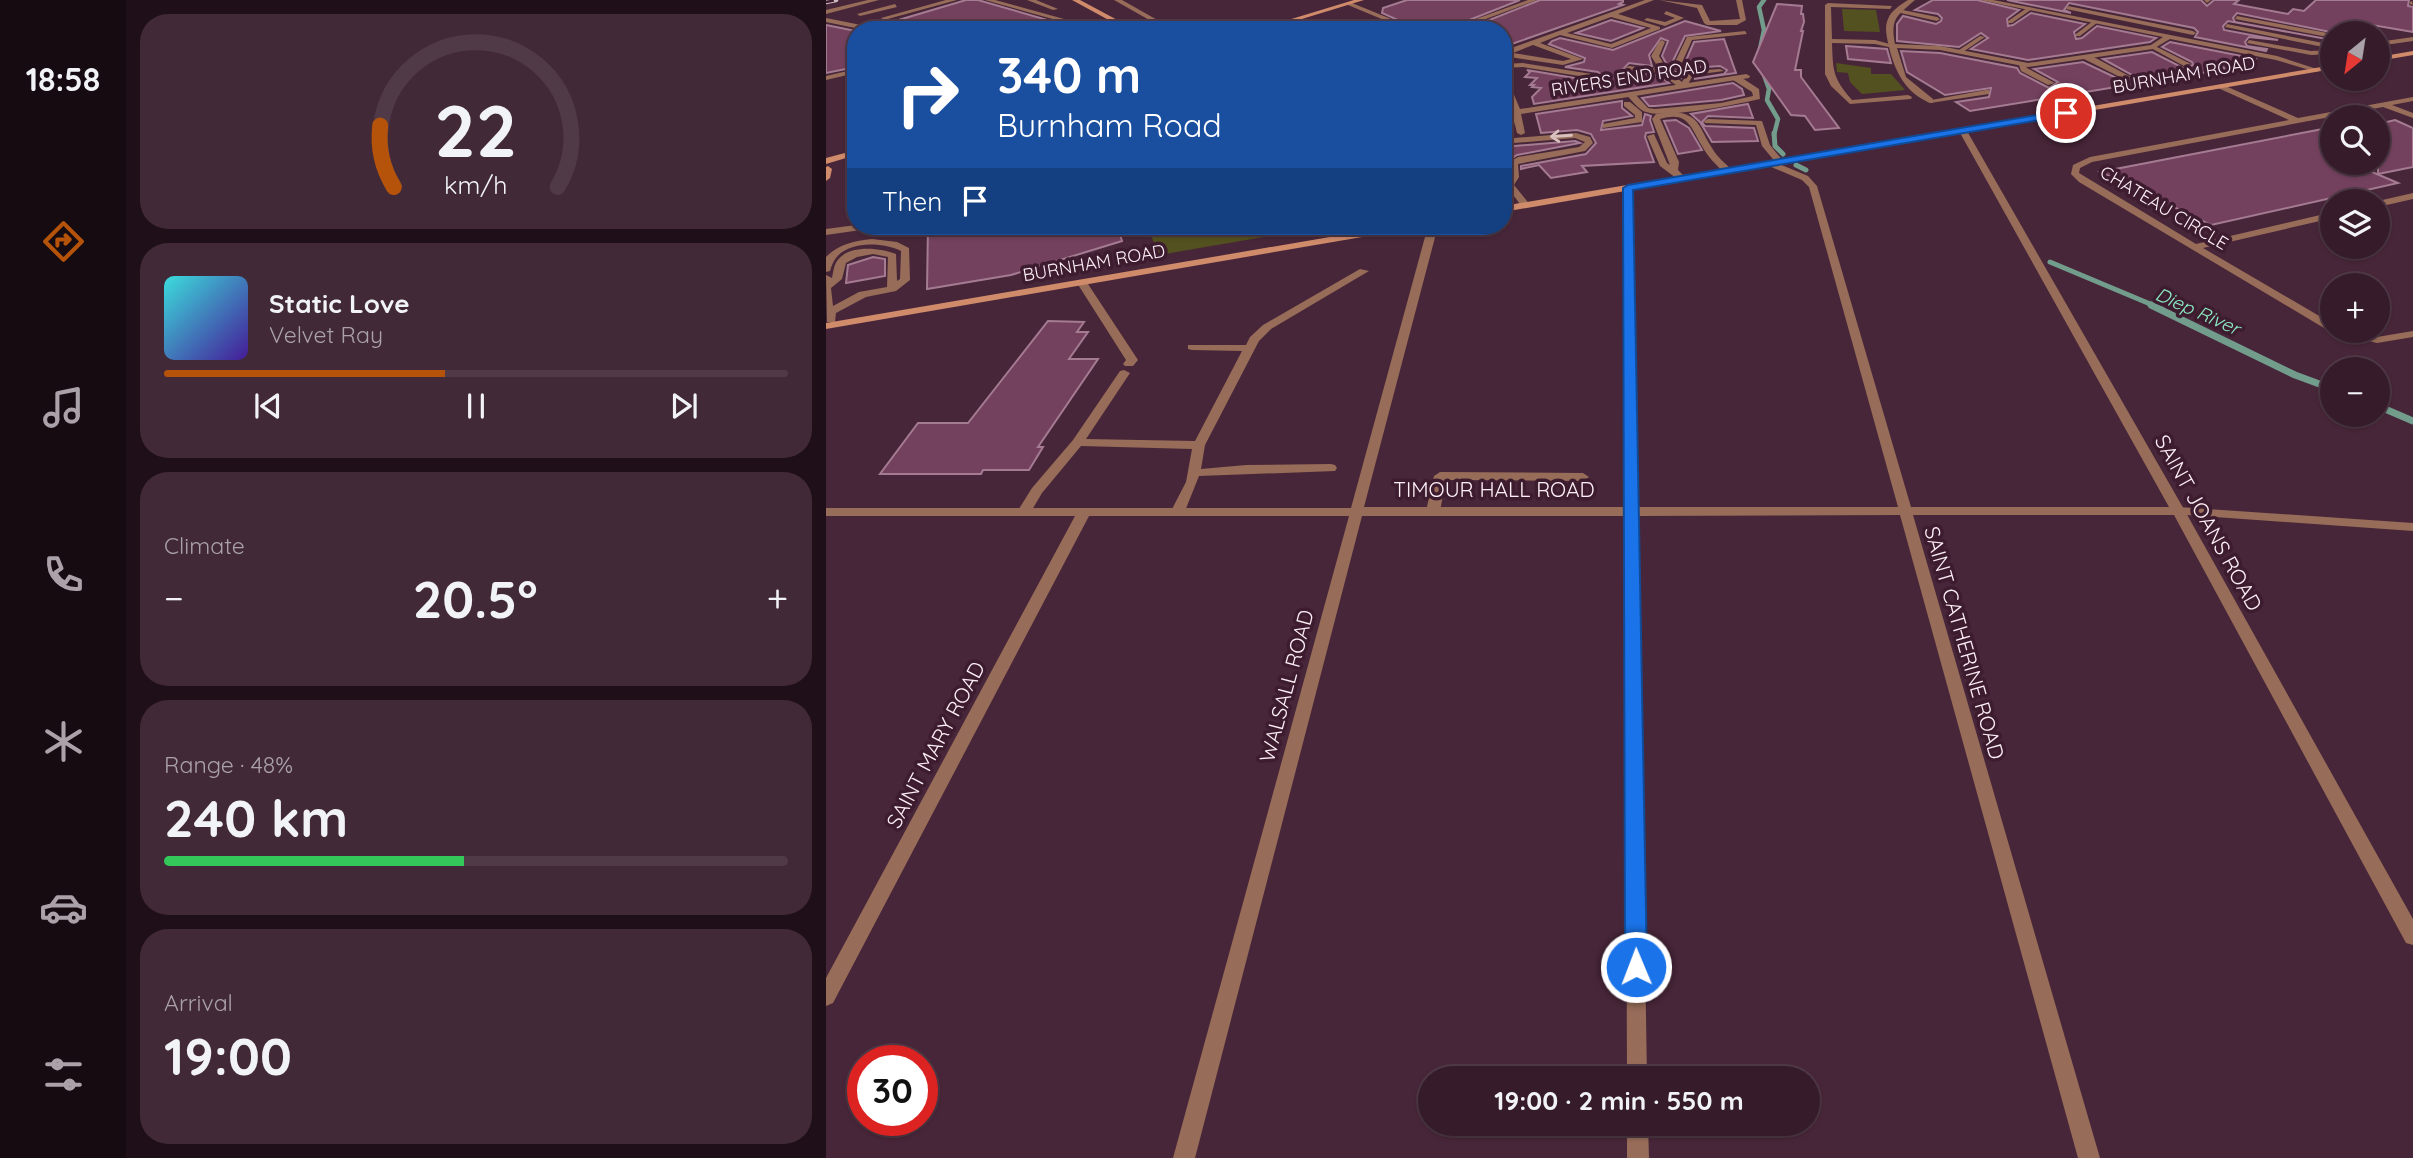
<!DOCTYPE html>
<meta charset="utf-8">
<style>
:root{--surface:#361c2b;--page:#412937;--text:#f1f3f6;--muted:#aaa1a9;--line:#503a47;--accent:#b45309}
body{margin:0;font-family:Quicksand,sans-serif;background:var(--page);color:var(--text);height:100vh;display:flex;flex-direction:column;font-size:26px;white-space:nowrap}
*{box-sizing:border-box;margin:0}
p{font-size:23px;color:var(--muted)}
.icon{flex:none;width:38px;height:38px;fill:none;stroke:currentColor;stroke-width:2;stroke-linecap:round;stroke-linejoin:round}
.map{position:relative;flex:1;overflow:hidden}
.details{display:flex;flex-direction:column;gap:14px;padding:14px;background:#1e0f18;width:700px}
.details>*{flex:none}
.hud{position:absolute;left:21px;top:21px;width:665px;height:214px;border-radius:28px;box-shadow:0 2px 5px #0004,0 0 0 2px var(--line);background:#1a4fa0;color:#fff;overflow:hidden}
.needle{width:46px;rotate:210deg}
.fabs{position:absolute;left:1494px;top:21px;display:grid;gap:14px}
.fabs a{display:grid;place-items:center;width:70px;height:70px;border-radius:50%;background:var(--surface);box-shadow:0 2px 5px #0004,0 0 0 2px var(--line);font-size:35px}
.speed{position:absolute;left:21px;top:1045px;display:flex;gap:14px;font-size:35px;font-weight:700;text-align:center}
.speed>*{display:grid;place-content:center;width:91px;height:91px;border-radius:50%;background:var(--surface);box-shadow:0 2px 5px #0004,0 0 0 2px var(--line);line-height:1}
.speed .limit{border:10px solid #d22;background:#fff;color:#111}
.pin{position:absolute;display:grid;place-items:center;width:60px;height:60px;color:#fff;margin:-30px;border:4px solid #fff;border-radius:50%;box-shadow:0 2px 7px #0007}
.me{position:absolute;width:77px;margin:-38px;rotate:359deg;stroke-linejoin:round;filter:drop-shadow(0 0 5px #0008)}
.turn{display:flex;align-items:center;gap:24px;height:147px;padding:0 35px;font-size:32px}
.turn .icon{width:91px;height:91px;stroke-width:2.5}
.turn b{display:block;font-size:49px;line-height:60px}
.then{display:flex;align-items:center;height:66px;padding:0 35px;background:#0003;gap:14px;font-size:26px}
.big{font-size:52px;font-weight:700;line-height:1.1}
.details .widget{flex:1;display:flex;flex-direction:column;justify-content:center;gap:10px;min-width:0;padding:0 24px;border-radius:28px;background:var(--page)}
.details .dial{align-items:center;gap:0}
.dial svg{height:182px;overflow:visible;fill:none;stroke:var(--line);stroke-width:7;stroke-linecap:round;text-anchor:middle}
.dial text{fill:var(--text);stroke:none}
.song{display:flex;align-items:center;gap:21px}
.cover{width:84px;height:84px;border-radius:10px;background:linear-gradient(135deg,hsl(180 70% 55%),hsl(260 70% 35%))}
.played{height:7px;border-radius:4px;background:linear-gradient(90deg,var(--accent) 45%,var(--line) 45%)}
.keys{display:flex;justify-content:space-around;direction:ltr}
.heat{display:flex;justify-content:space-between;align-items:center;font-size:38px;direction:ltr}
.charge{height:10px;border-radius:5px;background:linear-gradient(90deg,#34c759 48%,var(--line) 0)}
.trip{position:absolute;left:592px;top:1066px;width:402px;height:70px;border-radius:35px;background:var(--surface);box-shadow:0 2px 5px #0004,0 0 0 2px var(--line);font-weight:700;line-height:70px;text-align:center}
main{display:flex;flex:1;min-height:0}
.tabs{display:flex;flex-direction:column;width:126px;justify-content:space-around;align-items:center;background:#160b11;color:var(--muted)}
.tabs .icon{width:49px;height:49px}
.tabs .on{color:var(--accent)}
.tabs b{font-size:32px;color:var(--text)}
.map>svg:first-child{display:block}
</style>
<main>
<nav class="tabs">
<b>18:58</b>
<svg class="icon on" aria-label="directions" viewBox="0 0 24 24"><path d="M12 3l9 9-9 9-9-9zM9 14v-3h6M13 9l2 2-2 2"/></svg>
<svg class="icon" aria-label="music" viewBox="0 0 24 24"><path d="M9 18V5l10-2v13"/><circle cx="6" cy="18" r="3"/><circle cx="16" cy="16" r="3"/></svg>
<svg class="icon" aria-label="phone" viewBox="0 0 24 24"><path d="M5 4h4l2 5-3 2q2 4 5 5l2-3 5 2v4C11 20 4 13 5 4z"/></svg>
<svg class="icon" aria-label="climate" viewBox="0 0 24 24"><path d="M12 3v18M4 7l16 10M4 17L20 7"/></svg>
<svg class="icon" aria-label="car" viewBox="0 0 24 24"><path d="M5 17H2v-5l4-1 3-4h7l3 4 3 1v5h-3M9 17h6M6 11h13"/><circle cx="7" cy="17" r="2"/><circle cx="17" cy="17" r="2"/></svg>
<svg class="icon" aria-label="filters" viewBox="0 0 24 24"><path d="M4 7h16M4 17h16"/><circle cx="9" cy="7" r="2"/><circle cx="15" cy="17" r="2"/></svg>
</nav>
<section class="details">
<div class="widget dial"><svg viewBox="0 0 100 80">
<path d="M14 69A42 42 0 1 1 86 69"/>
<path d="M14 69A42 42 0 0 1 8 42" stroke="#b45309"/>
<text x="50" y="56" font-size="32" font-weight="700">22</text>
<text x="50" y="72" font-size="11">km/h</text>
</svg></div>
<div class="widget">
<div class="song"><i class="cover"></i><div><b>Static Love</b><p>Velvet Ray</p></div></div>
<div class="played"></div>
<div class="keys"><svg class="icon" aria-label="previous" viewBox="0 0 24 24"><path d="M18 5L8 12l10 7zM5 5v14"/></svg><svg class="icon" aria-label="pause" viewBox="0 0 24 24"><path d="M8 5v14M16 5v14"/></svg><svg class="icon" aria-label="next" viewBox="0 0 24 24"><path d="M6 5l10 7-10 7zM19 5v14"/></svg></div>
</div>
<div class="widget"><p>Climate</p>
<div class="heat"><a>−</a><b class="big">20.5°</b><a>+</a></div>
</div>
<div class="widget"><p>Range · 48%</p><b class="big">240 km</b><div class="charge"></div></div>
<div class="widget"><p>Arrival</p><b class="big">19:00</b></div>
</section>
<div class="map">
<svg width="1587" height="1158" viewBox="0 0 1587 1158">
<rect width="100%" height="100%" fill="#482639"/>
<g fill="#545120">
<polygon points="1016,9 1050,10 1054,32 1018,31"/>
<polygon points="1010,63 1045,68 1045,74 1065,74 1079,90 1036,94 1024,82 1022,73 1011,72"/>
<polygon points="321,226 502,226 333,255"/>
</g>
<g fill="none" stroke-linecap="round" stroke-linejoin="round">
<g stroke="#729d8d" stroke-width="4.5">
<polyline points="934,49 938,30 933,7 938,0"/>
<polyline points="938,75 943,89 941,100 952,119 948,135"/>
</g>
<g stroke="#729d8d" stroke-width="5">
<polyline points="948,133 949,146 957,154"/>
<polyline points="970,165 980,170"/>
<polyline points="1224,262 1329,306"/>
</g>
<g stroke="#729d8d" stroke-width="7">
<polyline points="1325,305 1469,375 1507,389"/>
<polyline points="1552,406 1587,421"/>
</g>
</g>
<g fill="#73415e" stroke="#a47b91" stroke-width="2">
<polygon points="140,0 152,0 242,26 241,30 60,30 59,24"/>
<polygon points="581,0 694,0 618,30 594,30 556,13 557,8"/>
<polygon points="714,0 797,0 797,2 793,4 797,5 677,47 677,30 638,30"/>
<polygon points="1107,0 1151,0 1193,10 1181,19 1182,26 1187,25 1205,13 1259,24 1248,32 1250,39 1256,38 1271,26 1330,38 1324,42 1202,60 1145,49 1162,38 1155,33 1133,47 1071,41 1071,24 1077,16 1110,24 1115,21 1116,18 1112,14 1089,10"/>
<polygon points="1181,0 1375,0 1381,6 1388,0 1413,0 1408,4 1462,14 1467,9 1478,11 1490,0 1583,0 1582,6 1587,7 1587,32 1523,21 1509,33 1411,13 1407,18 1409,22 1506,40 1402,21 1397,26 1398,30 1452,40 1423,37 1419,42 1421,46 1441,49 1440,51 1369,37 1372,32 1368,28 1243,3 1238,10 1245,13"/>
<polygon points="951,4 976,6 975,14 977,14 978,22 975,31 977,31 969,70 975,70 975,77 1013,128 989,130 979,116 965,115 927,62"/>
<polygon points="785,20 817,28 785,41 750,33"/>
<polygon points="859,21 895,31 859,36 844,67 845,70 857,75 855,78 839,67 840,63 836,56 842,41 835,38 823,55 826,66 803,63 797,69 834,76 843,83 708,104 706,97 715,88 706,87 708,85 704,85 711,78 699,77 704,72 701,70 772,82 778,78 772,72 739,67 758,62 759,58 723,44 726,41 734,38 787,50"/>
<polygon points="0,25 30,31 30,67 0,73"/>
<polygon points="898,39 910,73 868,79 898,74 901,70 894,66 866,68 858,65 868,42"/>
<polygon points="1344,42 1431,59 1394,66 1400,69 1144,111 1130,102 1163,97 1165,88 1119,95 1081,72 1075,51 1114,53 1191,68 1194,73 1223,88 1232,82 1208,69 1257,62 1299,82 1308,76 1277,59 1326,52 1357,68 1367,65 1366,62 1336,47"/>
<polygon points="1020,46 1061,49 1065,63 1022,59"/>
<polygon points="907,83 916,89 918,95 895,100 829,106 823,106 816,98"/>
<polygon points="796,101 796,108 806,116 777,121 775,130 816,125 819,114 825,116 824,120 828,132 820,133 819,137 828,162 756,166 761,172 725,178 713,165 695,169 695,166 760,154 770,143 765,134 751,130 715,133 710,114"/>
<polygon points="922,104 927,118 882,116 876,122 879,126 928,128 932,141 886,142 874,122 865,114"/>
<polygon points="850,120 863,128 876,150 852,154 838,121"/>
<polygon points="1569,120 1587,128 1587,167 1552,174 1552,124"/>
<polygon points="1507,127 1507,163 1525,163 1572,183 1385,225 1274,172"/>
<polygon points="749,141 754,143 691,155 682,161 682,172 677,173 677,147"/>
<polygon points="102,226 247,226 249,235 292,228 296,241 185,275 101,289"/>
<polygon points="47,257 59,259 59,276 20,283 22,265"/>
<polygon points="222,321 258,322 251,332 262,332 243,359 272,359 212,447 217,447 203,470 157,470 155,474 54,474 92,423 142,423"/>
</g>
<g fill="none" stroke-linecap="round" stroke-linejoin="round">
<g fill="#976c58" fill-rule="evenodd">
<polygon points="42,0 53,0 0,14 0,10"/>
<polygon points="120,0 131,0 58,20 55,18"/>
<polygon points="159,0 169,0 278,30 266,30"/>
<polygon points="201,0 210,0 232,9 227,10"/>
<polygon points="288,0 296,0 349,30 341,30"/>
<path d="M819 0H828L792 14 834 27V29L786 48 734 35 714 43 757 59 737 65 677 56V51ZM785 17 825 28 785 44 741 33ZM707 45 745 59 737 61 687 53Z"/>
<polygon points="833,0 876,5 884,21 914,19 910,0 916,0 920,20 911,25 881,25 878,23 871,8"/>
<polygon points="1378,0 1385,0 1381,3"/>
<polygon points="1586,1 1587,5 1584,4 1584,2"/>
<path d="M1002 3 1066 6 1064 9 1005 7 1006 39 1049 40 1071 46 1067 48 1049 44 1006 43C1007 72 1007 78 1026 100L1082 95 1086 97 1085 99 1024 104 1005 86 999 74V5Z"/>
<polygon points="69,4 71,7 34,16 31,14"/>
<polygon points="1242,6 1367,31 1370,33 1367,35 1240,9"/>
<polygon points="1201,8 1206,9 1186,23 1182,23 1182,21"/>
<polygon points="1072,9 1111,17 1114,19 1111,21 1070,12"/>
<polygon points="840,11 858,18 839,26 818,20 821,18 839,22 849,18 838,14"/>
<polygon points="1411,16 1507,34 1507,38 1409,19"/>
<polygon points="0,18 50,28 53,30 39,30 0,22"/>
<polygon points="518,20 520,23 500,30 489,30"/>
<polygon points="1267,21 1272,22 1254,36 1250,36 1250,34"/>
<polygon points="1401,24 1507,45 1507,49 1399,27"/>
<polygon points="453,27 457,30 450,30"/>
<polygon points="1529,28 1551,33 1527,31"/>
<polygon points="919,31 921,34 866,40 854,67 866,71 894,69 898,71 867,75 860,88 854,88 835,74 799,68 803,66 827,69 830,64 825,56 833,42 836,40 839,42 833,56 838,64 834,69 840,70 856,82 861,74 846,68 861,37"/>
<polygon points="1154,36 1159,37 1137,52 1133,52 1133,50"/>
<polygon points="1587,37 1587,41 1552,46 1552,42"/>
<polygon points="1423,40 1485,51 1507,50 1507,54 1485,55 1421,43"/>
<polygon points="1325,46 1329,46 1365,64 1358,66 1325,48"/>
<polygon points="1258,55 1264,55 1305,77 1298,79 1258,59"/>
<polygon points="1192,62 1198,62 1201,68 1229,83 1222,85 1195,71"/>
<polygon points="697,63 772,75 776,77 772,79 697,67 677,68 677,64"/>
<polygon points="30,69 30,73 0,80 0,76"/>
<path d="M907 76H913L933 89 934 99C912 104 839 119 820 112 813 110 805 100 800 94L807 92 822 108 829 109 895 103 927 96 926 92 907 80Z"/>
<polygon points="1160,90 1163,90 1163,94 1104,103 1100,101"/>
<polygon points="798,102 804,102 816,112 816,122 777,128 777,124 809,118 809,115 798,106"/>
<path d="M847 112C874 114 873 128 886 148 891 157 898 162 905 169V173H899C890 165 882 157 876 146 864 126 862 111 834 119L853 162 852 170 861 179 854 181 834 166 821 136 828 134 841 163 844 165 826 119 830 114Z"/>
<polygon points="882,119 936,121 944,145 958,162 951,164 936,146 930,125 879,123 878,121"/>
<polygon points="750,133 764,137 767,143 759,151 692,164 693,177 688,185 705,206 697,208 681,187 677,186 677,180 682,182 685,177 685,161 692,157 753,147 759,142 749,138 677,144 677,139"/>
<path d="M46 239 71 242 83 248 84 280 70 291 40 297 10 313 9 322H1L0 275 6 278C7 273 8 265 11 261 23 244 54 248 70 254L71 281 74 279 75 251C57 242 20 240 8 261 6 264 5 268 4 271L0 272V257C13 244 28 241 46 239ZM47 254 62 257 61 287 33 292 7 306 5 288 16 279 20 263 31 257Z"/>
<polygon points="534,269 543,271 445,329 433,341 379,445 375,469 420,465 505,464 509,465 511,468 509,471 373,476 359,511 352,515 345,511 360,482 366,449 255,446 216,493 203,515 193,515 191,512 206,488 247,440 294,371 298,370 304,373 260,439 369,441 416,351 366,350 362,349 362,345 420,345 424,337 437,325"/>
<polygon points="256,280 260,281 312,360 307,366 299,366 297,364 300,360 251,283"/>
<polygon points="614,472 757,473 763,477 757,481 620,480 614,511 607,515 600,511 608,476"/>
<polygon points="1352,507 1587,523 1587,531 1347,514 1345,511 1347,508"/>
</g>
<g fill="#976c58" fill-rule="evenodd">
<polygon points="702,0 711,0 630,30 620,30"/>
<path d="M1082 0H1089C1071 16 1064 18 1069 44L1114 46 1202 63 1325 45 1337 37 1154 0H1167L1451 56 1494 70 1490 72 1450 60 1344 39 1327 49 1202 67 1114 50 1071 48 1080 77 1107 99V103H1104C1079 92 1069 72 1063 47 1061 38 1058 28 1062 19 1065 11 1074 5 1082 0Z"/>
<polygon points="522,3 526,3 592,30 582,30 522,5"/>
<path d="M920 74 924 76 923 78 695 114 699 133 695 135 691 133C687 114 677 95 677 76L681 78 694 109Z"/>
<polygon points="1395,84 1472,118 1587,97 1587,101 1566,105 1587,113 1587,118 1557,107 1266,162 1254,168 1253,173 1370,244 1507,212 1507,218 1377,248 1507,324 1507,331 1525,331 1551,337 1587,331 1587,337 1551,343 1503,331 1253,182 1245,174 1247,165 1264,157 1463,120 1392,88 1391,86"/>
<polygon points="1137,129 1141,131 1359,511 1587,919 1587,945 1580,943 1348,515 1087,515 1274,1158 1252,1158 1074,515 812,516 821,1078 801,1078 799,516 536,516 369,1158 347,1158 523,516 263,516 7,1003 0,1006 0,978 249,516 0,516 0,508 525,508 602,226 612,226 538,507 799,507 798,188 802,185 806,188 812,507 1072,507 983,187 976,180 943,166 942,164 946,161 982,176 991,186 1085,507 1343,507 1133,131"/>
<polygon points="1587,193 1587,199 1552,207 1552,201"/>
<polygon points="30,225 47,226 42,229 0,235 0,229"/>
<polygon points="801,1124 822,1124 823,1158 801,1158"/>
</g>
<g fill="#d08b6b" fill-rule="evenodd">
<polygon points="246,0 254,0 310,30 301,30"/>
<polygon points="528,0 538,0 440,30 429,30"/>
<polygon points="1587,51 1587,55 1552,61 1552,57"/>
<polygon points="1507,65 1507,69 677,212 677,206"/>
<polygon points="30,150 30,155 0,164 0,158"/>
<polygon points="2,166 6,169 4,178 0,181 0,167"/>
<polygon points="568,226 588,226 583,229 0,329 0,323"/>
</g>
<defs>
<polyline id="rail" points="0,2 10,0"/>
</defs>
<use href="#rail" stroke="#cfbcc6" stroke-width="4.5"/>
<use href="#rail" stroke="#3d1c2f" stroke-width="2.5" stroke-dasharray="8" stroke-linecap="butt"/>
</g>
<defs><path id="oneway-shaft" d="M-6 0H5M1.5-3L5.5 0L1.5 3" fill="none" stroke-width="1.6" stroke-linecap="round" stroke-linejoin="round" transform="scale(1.75)"/></defs>
<use stroke="#d9c1bf" href="#oneway-shaft" transform="translate(735 136) rotate(176)"/>
<polygon fill="#1a73e8" stroke="#114b97" stroke-width="2" points="1240,110 1243,111 1243,115 807,190 821,967 818,974 810,977 802,974 799,967 797,188 802,185"/>
<g text-anchor="middle" stroke-width="7" stroke-linejoin="round" paint-order="stroke">
<g font-size="18" fill="#fdeff6" stroke="#3d1c2f">
<text transform="translate(1358 75) rotate(-10)" y="6">BURNHAM ROAD</text>
<text transform="translate(803 78) rotate(-9)" y="6">RIVERS END ROAD</text>
<text transform="translate(1338 208) rotate(31)" y="6">CHATEAU CIRCLE</text>
<text transform="translate(268 263) rotate(-10)" y="6">BURNHAM ROAD</text>
</g>
<g font-size="19" font-style="italic" fill="#8ceec5" stroke="#3d1c2f">
<text transform="translate(1372 311) rotate(24)" y="7">Diep River</text>
</g>
<g font-size="21" fill="#fdeff6" stroke="#3d1c2f">
<text x="668" y="497">TIMOUR HALL ROAD</text>
<text transform="translate(1382 523) rotate(61)" y="7">SAINT JOANS ROAD</text>
<text transform="translate(1138 643) rotate(74)" y="7">SAINT CATHERINE ROAD</text>
<text transform="translate(461 686) rotate(-75)" y="7">WALSALL ROAD</text>
<text transform="translate(110 745) rotate(-62)" y="7">SAINT MARY ROAD</text>
</g>
</g>
</svg>
<div class="fabs">
<a><svg class="needle" viewBox="-14 -14 28 28"><path d="M0-13l5 13h-10z" fill="#e53935"/><path d="M0 13l5-13h-10z" fill="#aaa1a9"/></svg></a>
<a><svg class="icon" aria-label="search" viewBox="0 0 24 24"><circle cx="10" cy="10" r="6"/><path d="M15 15l6 6"/></svg></a>
<a><svg class="icon" aria-label="layers" viewBox="0 0 24 24"><path d="M12 4l9 5-9 5-9-5zM3 14l9 5 9-5"/></svg></a>
<a>+</a>
<a>−</a>
</div>
<div class="speed"><div class="limit">30</div></div>
<div class="pin" style="left:1240px;top:113px;background:#d93025"><svg class="icon" aria-label="arrive" viewBox="0 0 24 24"><path d="M6 21V4h12l-3 4 3 4H6"/></svg></div>
<svg class="me" style="left:810px;top:967px" viewBox="-20 -20 40 40"><circle r="17" fill="#1a73e8" stroke="#fff" stroke-width="3"/><path d="M0-11L8 9 0 5-8 9z" fill="#fff"/></svg>
<div class="trip">19:00 · 2 min · 550 m</div>
<div class="hud">
<div class="turn"><svg class="icon" aria-label="right" viewBox="0 0 24 24"><path d="M7 20v-9h11M14 6l5 5-5 5"/></svg><div><b>340 m</b>Burnham Road</div></div>
<div class="then">Then<svg class="icon" aria-label="arrive" viewBox="0 0 24 24"><path d="M6 21V4h12l-3 4 3 4H6"/></svg></div>
</div>
</div>
</main>
